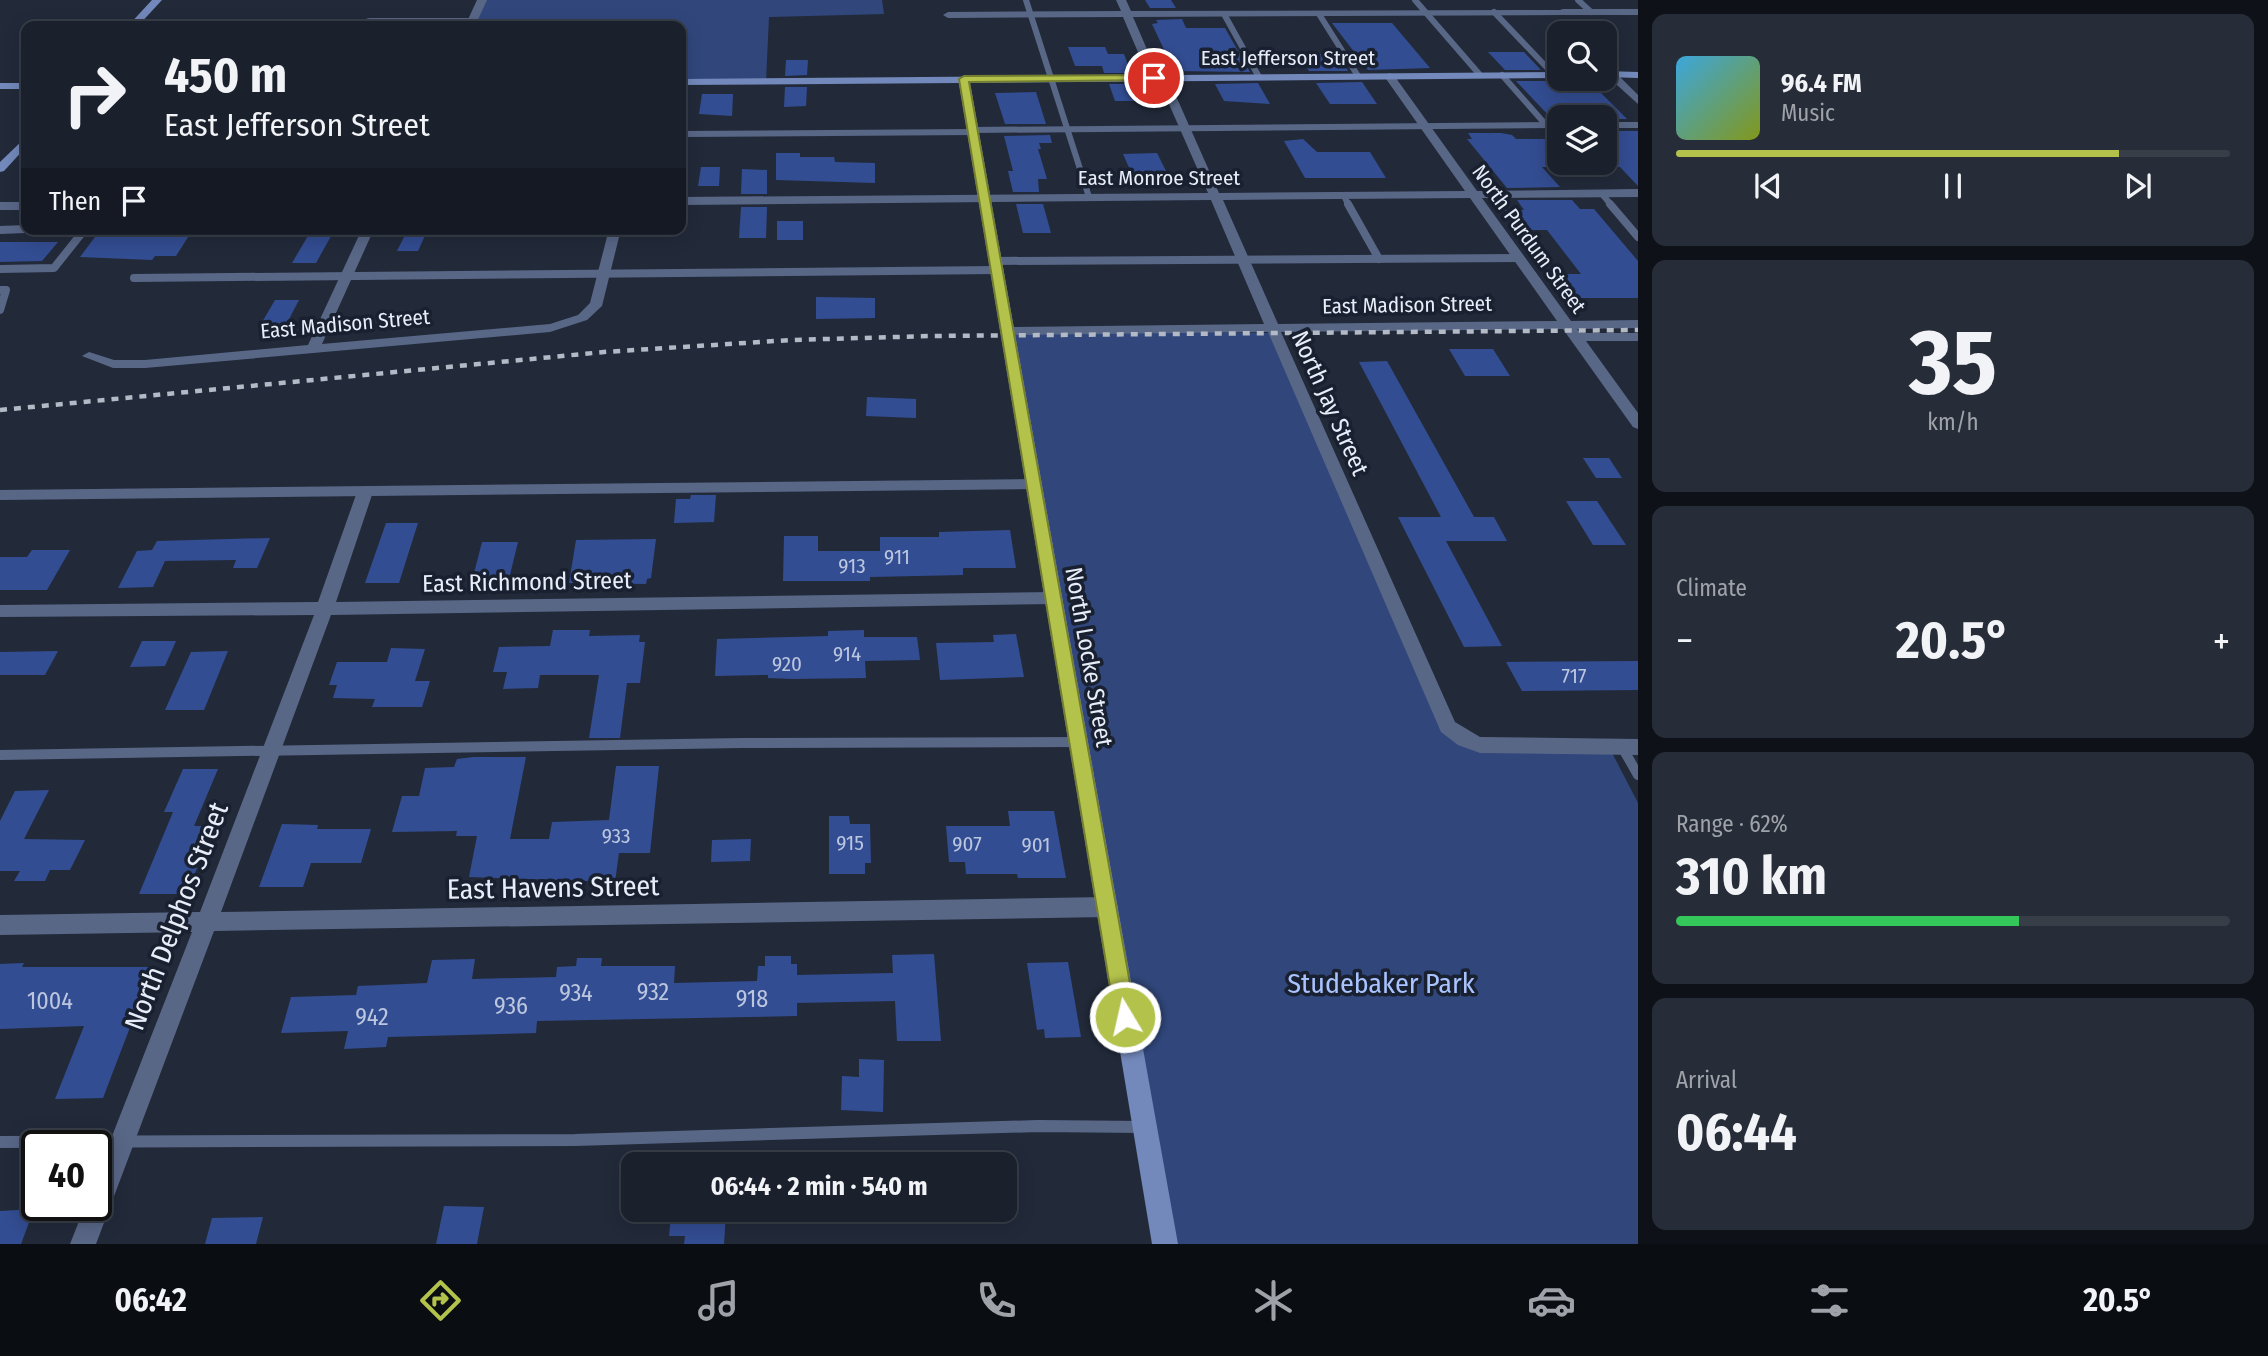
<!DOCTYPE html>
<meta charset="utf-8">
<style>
:root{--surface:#1a202c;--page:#272d38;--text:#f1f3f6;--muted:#9fa3a9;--line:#383e48;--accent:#b3c24b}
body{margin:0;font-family:"Fira Sans Condensed",sans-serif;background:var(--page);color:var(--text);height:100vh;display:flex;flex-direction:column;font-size:26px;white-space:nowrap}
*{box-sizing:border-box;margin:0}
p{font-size:23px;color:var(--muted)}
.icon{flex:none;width:38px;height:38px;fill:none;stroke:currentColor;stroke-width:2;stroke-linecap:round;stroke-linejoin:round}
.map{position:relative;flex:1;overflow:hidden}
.drawer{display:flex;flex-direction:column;gap:14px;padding:14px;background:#0e1218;width:630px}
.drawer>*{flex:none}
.guide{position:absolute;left:21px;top:21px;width:665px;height:214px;border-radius:14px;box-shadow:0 4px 18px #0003,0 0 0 2px var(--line);background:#1a202c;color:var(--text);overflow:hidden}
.fabs{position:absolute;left:1547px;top:21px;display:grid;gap:14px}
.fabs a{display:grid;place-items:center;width:70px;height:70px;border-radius:14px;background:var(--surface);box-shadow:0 4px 18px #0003,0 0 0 2px var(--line);font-size:35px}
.speed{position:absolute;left:21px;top:1130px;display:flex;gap:14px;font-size:35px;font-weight:700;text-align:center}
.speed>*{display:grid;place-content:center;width:91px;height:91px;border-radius:50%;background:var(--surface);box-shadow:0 4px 18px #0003,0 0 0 2px var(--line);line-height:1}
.speed .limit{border:4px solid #111;border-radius:10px;background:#fff;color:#111}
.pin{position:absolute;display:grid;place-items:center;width:60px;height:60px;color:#fff;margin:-30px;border:4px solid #fff;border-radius:50%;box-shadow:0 2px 7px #0007}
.me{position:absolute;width:77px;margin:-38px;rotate:351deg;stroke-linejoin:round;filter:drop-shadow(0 0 5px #0008)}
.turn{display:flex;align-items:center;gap:24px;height:147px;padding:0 28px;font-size:32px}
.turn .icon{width:91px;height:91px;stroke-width:2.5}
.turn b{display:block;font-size:49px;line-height:60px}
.then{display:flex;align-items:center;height:66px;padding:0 28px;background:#0003;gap:14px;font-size:26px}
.big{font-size:52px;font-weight:700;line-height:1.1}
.drawer .tile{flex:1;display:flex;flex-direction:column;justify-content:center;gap:10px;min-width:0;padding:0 24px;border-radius:14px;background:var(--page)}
.drawer .dial{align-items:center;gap:0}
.dial b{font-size:91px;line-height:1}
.song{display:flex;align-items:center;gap:21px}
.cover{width:84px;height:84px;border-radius:10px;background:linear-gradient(135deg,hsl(200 70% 55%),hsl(70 70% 35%))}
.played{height:7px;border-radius:4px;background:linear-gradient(90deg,var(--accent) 80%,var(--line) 80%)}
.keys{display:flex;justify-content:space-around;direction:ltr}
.heat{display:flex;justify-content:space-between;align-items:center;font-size:38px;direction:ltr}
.charge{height:10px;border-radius:5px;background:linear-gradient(90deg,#34c759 62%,var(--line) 0)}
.trip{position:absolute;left:621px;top:1152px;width:396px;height:70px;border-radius:14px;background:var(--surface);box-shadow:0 4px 18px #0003,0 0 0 2px var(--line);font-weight:700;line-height:70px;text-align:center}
.tab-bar{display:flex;height:112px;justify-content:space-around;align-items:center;background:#0a0d12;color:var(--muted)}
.tab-bar .icon{width:49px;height:49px}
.tab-bar .on{color:var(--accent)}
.tab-bar b{font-size:32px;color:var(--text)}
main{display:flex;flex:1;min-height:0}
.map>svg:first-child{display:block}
</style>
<main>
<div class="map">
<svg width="1638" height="1244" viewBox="0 0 1638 1244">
<rect width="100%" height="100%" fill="#222a3a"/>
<g fill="#31477c">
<polygon points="482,0 882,0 884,14 769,17 766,81 681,82 681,26 470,26"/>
<polygon points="1009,331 1274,333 1448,727 1481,745 1609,747 1638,803 1638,1244 1166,1244"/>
</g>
<g fill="#334d92">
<polygon points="1145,0 1171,0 1176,8 1150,8"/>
<polygon points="1182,19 1186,28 1225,28 1250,72 1174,71 1152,24 1158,23 1156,20"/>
<polygon points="1332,23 1392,23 1430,68 1368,70"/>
<polygon points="1068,47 1105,47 1108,54 1124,54 1131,73 1104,73 1102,66 1075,66"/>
<polygon points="1488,52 1524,52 1541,70 1505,70"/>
<polygon points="1297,54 1338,54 1348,71 1309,71"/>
<polygon points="786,60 808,60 807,75 785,76"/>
<polygon points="1516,81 1552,81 1557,86 1594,86 1627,119 1605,119 1605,106 1559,107 1559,119 1552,119"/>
<polygon points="1362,82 1377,104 1330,104 1316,83"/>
<polygon points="1258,83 1270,104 1224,101 1215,84"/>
<polygon points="1109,84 1136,84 1142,101 1115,101"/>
<polygon points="785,87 807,87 806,106 784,107"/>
<polygon points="1036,92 1046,124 1005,124 995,93"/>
<polygon points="702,94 733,94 732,116 699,114"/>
<polygon points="1605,131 1638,131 1638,186 1620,167 1605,167"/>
<polygon points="1468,133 1501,133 1512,135 1516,139 1559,139 1559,167 1542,167 1560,187 1507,188 1467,139 1472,139"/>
<polygon points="1050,135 1052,143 1039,143 1041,149 1038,149 1047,179 1038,179 1039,192 1013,192 1008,171 1013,171 1004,136"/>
<polygon points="1303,139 1317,152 1370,152 1386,178 1305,178 1284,141"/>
<polygon points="776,153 800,153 800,157 834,157 835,162 875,163 875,183 776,180"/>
<polygon points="1157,153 1171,181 1135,181 1123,154"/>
<polygon points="701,167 720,167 719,186 698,186"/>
<polygon points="742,169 767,170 767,194 741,194"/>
<polygon points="1517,200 1572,200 1580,209 1594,209 1638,261 1638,298 1572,298 1554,274 1581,274 1547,230 1520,230 1505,210 1524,210"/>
<polygon points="1016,204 1043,204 1051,233 1023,233"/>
<polygon points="741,207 767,207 766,238 739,238"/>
<rect x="777" y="221" width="26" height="19"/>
<polygon points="101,229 140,230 137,234 190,234 176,256 155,256 152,260 80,257"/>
<polygon points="312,229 335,229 316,263 292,263"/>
<polygon points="408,229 428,229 418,251 397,251"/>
<polygon points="0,242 58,242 42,261 0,262"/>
<polygon points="816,297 875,298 875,318 816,319"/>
<polygon points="275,300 299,300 286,325 261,324"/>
<polygon points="1449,349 1493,349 1510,376 1465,376"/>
<polygon points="1387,361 1474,517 1494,517 1507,541 1446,541 1502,646 1464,647 1398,517 1441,517 1359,362"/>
<polygon points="867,397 916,399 916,418 866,416"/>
<polygon points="1583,458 1609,458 1622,478 1596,478"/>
<polygon points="691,495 716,495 714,522 674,523 676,499 690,499"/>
<polygon points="1566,501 1597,501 1626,545 1593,545"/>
<polygon points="386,523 418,523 399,583 365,583"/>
<polygon points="1010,530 1016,568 963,568 963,575 870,577 870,581 783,581 784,536 818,536 818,551 880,551 880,537 939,537 939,532"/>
<polygon points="270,538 257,568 233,568 236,560 165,561 153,587 118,588 137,551 152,550 157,541"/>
<polygon points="656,539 651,578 647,579 646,584 569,583 576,540"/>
<polygon points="482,542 518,542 508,583 478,583 480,577 473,577"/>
<polygon points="32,550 70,550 47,590 0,590 0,557 27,557"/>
<polygon points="553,630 590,630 589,636 640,635 639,642 645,642 640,683 627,683 620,738 589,738 599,675 540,675 538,688 503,689 507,672 493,672 499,647 550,646"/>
<polygon points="864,630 864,637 917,637 920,660 865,661 866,678 792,679 768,678 768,675 715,676 717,639 828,636 828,631"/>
<polygon points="1016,634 1024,677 940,680 936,643 994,642 993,635"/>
<polygon points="142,641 176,641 165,666 130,667"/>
<polygon points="391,648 425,649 415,681 430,681 422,707 372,707 375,699 333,698 337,685 329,685 337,662 387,662"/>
<polygon points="58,651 45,675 0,675 0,652"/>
<polygon points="228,651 204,710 165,710 191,652"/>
<polygon points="1638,661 1638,690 1522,691 1506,662"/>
<polygon points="473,757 526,757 510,839 549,839 552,822 609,820 616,766 659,766 650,853 619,853 615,882 469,877 477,836 456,836 457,831 392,832 402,796 419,796 425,768 454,767 457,759"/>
<polygon points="183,769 218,769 194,826 213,826 187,894 139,894 173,812 164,812"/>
<polygon points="49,790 24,839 85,840 70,870 50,870 45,881 14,881 20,871 0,871 0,821 15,791"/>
<polygon points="1008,811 1054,811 1066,878 1018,878 1017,874 966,874 965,862 949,862 946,826 1010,826"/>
<polygon points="829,816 849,816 850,824 870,824 871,863 865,863 865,874 829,874"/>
<polygon points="282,824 318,825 317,829 371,829 361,863 311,863 303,887 259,887"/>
<polygon points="751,839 750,861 711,862 712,840"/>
<polygon points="934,954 941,1041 897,1041 895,1001 797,1003 797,1016 537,1021 536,1033 388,1037 386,1047 344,1049 348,1031 281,1033 291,997 356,995 358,986 427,983 432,960 475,959 472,979 556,977 557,967 576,966 577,958 602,958 601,966 675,966 674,983 757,981 758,966 765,966 765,956 791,956 791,964 797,964 797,975 893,973 892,955"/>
<polygon points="1068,962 1081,1037 1045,1038 1044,1029 1037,1030 1027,963"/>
<polygon points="24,963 22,967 153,967 103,1098 55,1099 84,1026 0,1029 0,964"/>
<polygon points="859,1059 884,1060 883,1112 841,1110 842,1076 859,1077"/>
<polygon points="444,1206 484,1207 477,1244 436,1244"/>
<polygon points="34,1209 21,1244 0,1244 0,1211"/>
<polygon points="671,1214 726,1214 724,1244 684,1244 685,1236 669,1236"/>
<polygon points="263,1217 256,1244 205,1244 212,1218"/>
</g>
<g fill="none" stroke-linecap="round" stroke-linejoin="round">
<g stroke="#596787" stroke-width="6">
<polyline points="1026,0 1089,197"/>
<polyline points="1415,0 1480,75"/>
<polyline points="1578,0 1591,12"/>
<polyline points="1494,12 1554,75"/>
<polyline points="1563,12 1638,12"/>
<polyline points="1224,14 1259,77"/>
<polyline points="1319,14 1358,76"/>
<polyline points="351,26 370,21 472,21"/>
<polyline points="1502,75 1546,125"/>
<polyline points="1605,125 1638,125"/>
<polyline points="973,130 1559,125"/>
<polyline points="681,134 973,132"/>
<polyline points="1602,194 1612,206"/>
<polyline points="1344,196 1349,206"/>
</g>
<g stroke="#596787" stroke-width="8">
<polyline points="1348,204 1379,259"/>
<polyline points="1610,204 1638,237"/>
<polyline points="0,230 26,229"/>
<polyline points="996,261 1519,258"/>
<polyline points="0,269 54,268 85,229"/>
<polyline points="134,278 997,270"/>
<polyline points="0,290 6,290 0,310"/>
</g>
<g stroke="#596787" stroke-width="10">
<polyline points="0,495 1035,484"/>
<polyline points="1622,747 1638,775"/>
<polyline points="0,755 742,743 1078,742"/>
</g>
<polyline stroke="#596787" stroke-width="12" points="0,1142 575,1140 1038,1126 1143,1127"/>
<g fill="#596787" fill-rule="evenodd">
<polygon points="477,0 487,0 475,26 465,26"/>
<path d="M1116 0H1126L1131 11 1566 10V14L1563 15 1133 17 1159 77 1163 75 1168 78 1219 193 1465 191 1384 76 1389 73 1393 74 1477 191 1638 189V197L1482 198 1571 321 1638 320V328L1577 329 1580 333H1638V341H1586L1638 413V429L1633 427 1563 329 1281 332 1455 722 1480 737 1638 739V755L1480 753 1458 745 1441 732 1268 332 1009 335 1002 331 1009 327 1264 324 1211 200 681 205V197L1208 193 1158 79 1154 81 1149 78 1123 17 948 18 943 15 948 12 1121 11ZM1470 198 1557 321 1278 324 1223 200Z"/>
<polygon points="1607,72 1615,72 1638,95 1638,104 1607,76"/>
<rect x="0" y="202" width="26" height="8"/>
<polygon points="362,229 374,229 322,344 550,324 578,315 590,303 609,229 621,229 602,306 587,320 550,332 145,368 113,368 82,356 89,352 114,360 145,360 308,345"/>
<polygon points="365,487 373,492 336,602 1054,592 1063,598 1054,604 331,615 221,912 1107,897 1115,900 1118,907 1115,914 1107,917 214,931 96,1244 70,1244 85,1206 96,1206 96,1177 192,932 0,935 0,915 200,912 314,615 0,617 0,605 318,602 357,492"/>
</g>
<g fill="#7389bb" fill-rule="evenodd">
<polygon points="152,0 162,0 138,26 128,26"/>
<polygon points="1605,71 1638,72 1638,78 1605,77"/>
<polygon points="1559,72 1559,78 970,83 1178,1244 1152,1244 959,83 681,85 681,79"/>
<rect x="0" y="83" width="26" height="6"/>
<polygon points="26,137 26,147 4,171 0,172 0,162"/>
</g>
<polyline stroke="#b3bac6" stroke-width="4.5" stroke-dasharray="7 7" stroke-linecap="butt" points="0,410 604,352 791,340 932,336 1638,330"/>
</g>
<polygon fill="#b3c24b" stroke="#747e31" stroke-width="2" points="1154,75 1157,76 1157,80 969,82 1136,1017 1133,1024 1125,1027 1118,1024 1115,1017 959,79 964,76"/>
<g text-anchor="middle" stroke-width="7" stroke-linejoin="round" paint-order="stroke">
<g font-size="21" fill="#e8eef9" stroke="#192030">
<text x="1288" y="65">East Jefferson Street</text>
<text x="1159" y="185">East Monroe Street</text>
<text transform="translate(1529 239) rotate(54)" y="7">North Purdum Street</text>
<text transform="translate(1407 305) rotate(-1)" y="7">East Madison Street</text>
<text transform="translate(345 324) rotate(-5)" y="7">East Madison Street</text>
</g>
<g font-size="21" fill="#bbc6df">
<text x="897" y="564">911</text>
<text x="852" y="573">913</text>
<text x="847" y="661">914</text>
<text x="787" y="671">920</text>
<text x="1574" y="683">717</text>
<text x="616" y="843">933</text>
<text x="850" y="850">915</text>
<text x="967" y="851">907</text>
<text x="1036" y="852">901</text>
</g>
<g font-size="24" fill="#e8eef9" stroke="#192030">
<text transform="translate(1330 403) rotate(66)" y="8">North Jay Street</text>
<text transform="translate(527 582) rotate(-1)" y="8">East Richmond Street</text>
<text transform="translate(1089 657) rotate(80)" y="8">North Locke Street</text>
</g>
<g font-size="24" fill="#bbc6df">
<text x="653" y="1000">932</text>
<text x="576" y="1001">934</text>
<text x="752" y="1007">918</text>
<text x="50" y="1009">1004</text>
<text x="511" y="1014">936</text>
<text x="372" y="1025">942</text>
</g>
<g font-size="28" fill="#e8eef9" stroke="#192030">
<text transform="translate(553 887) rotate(-1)" y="10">East Havens Street</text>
<text transform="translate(176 916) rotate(-69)" y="10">North Delphos Street</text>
</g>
<g font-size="28" fill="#a9c3ff" stroke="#192030">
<text x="1381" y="993">Studebaker Park</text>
</g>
</g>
</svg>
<div class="fabs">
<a><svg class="icon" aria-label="search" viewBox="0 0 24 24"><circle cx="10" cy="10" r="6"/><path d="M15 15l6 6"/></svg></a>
<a><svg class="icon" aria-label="layers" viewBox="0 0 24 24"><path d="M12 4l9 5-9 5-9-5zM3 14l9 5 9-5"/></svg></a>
</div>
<div class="speed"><div class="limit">40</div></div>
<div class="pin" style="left:1154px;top:78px;background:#d93025"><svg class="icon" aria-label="arrive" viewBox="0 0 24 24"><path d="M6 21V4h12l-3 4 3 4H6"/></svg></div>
<svg class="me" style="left:1125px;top:1017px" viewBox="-20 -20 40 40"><circle r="17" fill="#b3c24b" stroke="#fff" stroke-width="3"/><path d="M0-11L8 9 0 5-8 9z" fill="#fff"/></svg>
<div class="trip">06:44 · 2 min · 540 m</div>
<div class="guide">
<div class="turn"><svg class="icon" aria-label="right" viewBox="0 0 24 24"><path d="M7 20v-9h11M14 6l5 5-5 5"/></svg><div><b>450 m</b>East Jefferson Street</div></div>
<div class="then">Then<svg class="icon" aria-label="arrive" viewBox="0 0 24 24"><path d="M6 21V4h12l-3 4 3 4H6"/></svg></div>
</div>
</div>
<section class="drawer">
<div class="tile">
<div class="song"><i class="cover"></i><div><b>96.4 FM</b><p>Music</p></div></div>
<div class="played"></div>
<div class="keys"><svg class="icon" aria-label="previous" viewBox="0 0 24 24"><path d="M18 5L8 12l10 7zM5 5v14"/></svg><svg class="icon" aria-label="pause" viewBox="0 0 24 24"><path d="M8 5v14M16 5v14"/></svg><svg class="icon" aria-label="next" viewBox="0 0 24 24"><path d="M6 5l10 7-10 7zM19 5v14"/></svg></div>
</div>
<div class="tile dial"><b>35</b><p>km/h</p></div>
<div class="tile"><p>Climate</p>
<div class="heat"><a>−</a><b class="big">20.5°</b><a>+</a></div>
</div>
<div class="tile"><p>Range · 62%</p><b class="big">310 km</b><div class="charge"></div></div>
<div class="tile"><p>Arrival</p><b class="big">06:44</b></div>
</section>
</main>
<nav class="tab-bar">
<b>06:42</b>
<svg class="icon on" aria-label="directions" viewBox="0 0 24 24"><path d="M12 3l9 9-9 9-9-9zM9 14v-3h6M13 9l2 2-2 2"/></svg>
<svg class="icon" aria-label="music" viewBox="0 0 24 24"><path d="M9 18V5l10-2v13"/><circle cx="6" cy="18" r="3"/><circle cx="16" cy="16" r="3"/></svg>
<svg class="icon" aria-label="phone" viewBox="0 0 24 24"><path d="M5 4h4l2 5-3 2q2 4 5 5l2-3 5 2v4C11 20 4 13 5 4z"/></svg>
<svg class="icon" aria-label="climate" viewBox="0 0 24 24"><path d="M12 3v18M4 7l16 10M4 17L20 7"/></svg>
<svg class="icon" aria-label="car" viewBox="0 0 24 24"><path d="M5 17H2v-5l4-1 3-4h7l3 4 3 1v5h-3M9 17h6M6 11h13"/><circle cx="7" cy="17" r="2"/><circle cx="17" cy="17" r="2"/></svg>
<svg class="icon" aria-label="filters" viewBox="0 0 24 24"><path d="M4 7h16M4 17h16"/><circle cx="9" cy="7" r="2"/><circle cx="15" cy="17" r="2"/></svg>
<b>20.5°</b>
</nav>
